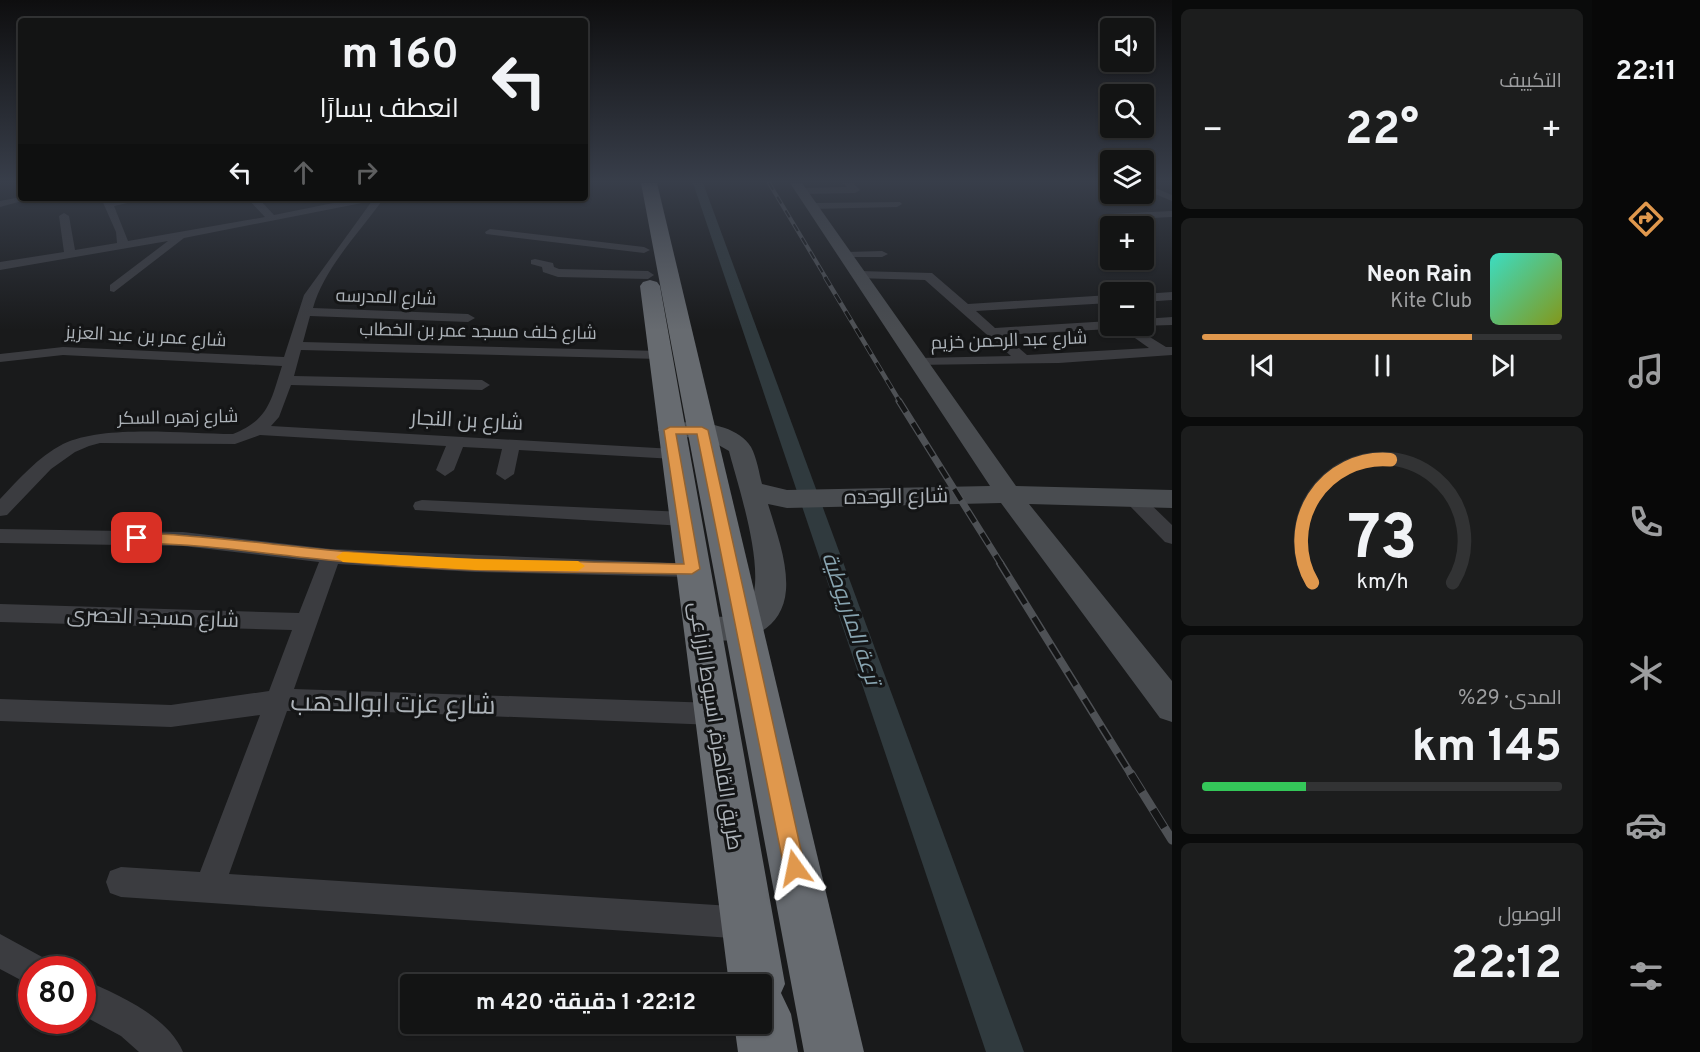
<!DOCTYPE html>
<html lang="ar">
<meta charset="utf-8">
<style>
:root{--surface:#131414;--page:#1c1d1d;--text:#f1f3f6;--muted:#9d9ea0;--line:#323334;--accent:#e0984d}
body{margin:0;font-family:Overpass,Cairo,sans-serif;background:var(--page);color:var(--text);direction:rtl;height:100vh;display:flex;flex-direction:column;font-size:22px;white-space:nowrap}
*{box-sizing:border-box;margin:0}
p{font-size:20px;color:var(--muted)}
.icon{flex:none;width:33px;height:33px;fill:none;stroke:currentColor;stroke-width:2;stroke-linecap:round;stroke-linejoin:round}
.map{position:relative;flex:1;overflow:hidden;direction:ltr}
.side{display:flex;flex-direction:column;gap:9px;padding:9px;background:#0a0b0b;width:420px}
.side>*{flex:none}
.top-card{position:absolute;left:18px;top:18px;width:570px;height:183px;border-radius:6px;box-shadow:0 2px 4px #0004,0 0 0 2px var(--line);direction:rtl;background:#131414;color:var(--text);overflow:hidden}
.buttons{position:absolute;left:1100px;top:18px;display:grid;gap:12px}
.buttons a{display:grid;place-items:center;width:54px;height:54px;border-radius:6px;background:var(--surface);box-shadow:0 2px 4px #0004,0 0 0 2px var(--line);font-size:30px}
.speed{position:absolute;left:18px;top:956px;display:flex;gap:12px;font-size:30px;font-weight:700;text-align:center}
.speed>*{display:grid;place-content:center;width:78px;height:78px;border-radius:50%;background:var(--surface);box-shadow:0 2px 4px #0004,0 0 0 2px var(--line);line-height:1}
.speed .limit{border:9px solid #d22;background:#fff;color:#111}
.pin{position:absolute;display:grid;place-items:center;width:51px;height:51px;color:#fff;margin:-26px;border-radius:12px;box-shadow:0 3px 9px #0006}
.me{position:absolute;width:66px;margin:-33px;rotate:348deg;stroke-linejoin:round;filter:drop-shadow(0 0 4px #0008)}
.turn{display:flex;align-items:center;gap:21px;height:126px;padding:0 30px;font-size:27px}
.turn .icon{width:78px;height:78px;stroke-width:2.5}
.turn b{display:block;font-size:42px;line-height:51px}
.lanes{display:flex;align-items:center;height:57px;padding:0 30px;background:#0003;justify-content:center;gap:30px;direction:ltr}
.lanes .off{opacity:.35}
.big{font-size:45px;font-weight:700;line-height:1.1}
.side .widget{flex:1;display:flex;flex-direction:column;justify-content:center;gap:9px;min-width:0;padding:0 21px;border-radius:9px;background:var(--page)}
.side .dial{align-items:center;gap:0}
.dial svg{height:156px;overflow:visible;fill:none;stroke:var(--line);stroke-width:7;stroke-linecap:round;text-anchor:middle}
.dial text{fill:var(--text);stroke:none}
.song{display:flex;align-items:center;gap:18px}
.cover{width:72px;height:72px;border-radius:9px;background:linear-gradient(135deg,hsl(170 70% 55%),hsl(70 70% 35%))}
.played{height:6px;border-radius:3px;background:linear-gradient(90deg,var(--accent) 75%,var(--line) 75%)}
.keys{display:flex;justify-content:space-around;direction:ltr}
.heat{display:flex;justify-content:space-between;align-items:center;font-size:33px;direction:ltr}
.charge{height:9px;border-radius:4px;background:linear-gradient(90deg,#34c759 29%,var(--line) 0)}
.trip{position:absolute;left:400px;top:974px;width:372px;height:60px;border-radius:6px;background:var(--surface);box-shadow:0 2px 4px #0004,0 0 0 2px var(--line);font-weight:700;line-height:60px;text-align:center;direction:rtl}
main{display:flex;flex:1;min-height:0}
.dock{display:flex;flex-direction:column;width:108px;justify-content:space-around;align-items:center;background:#080808;color:var(--muted)}
.dock .icon{width:42px;height:42px}
.dock .current{color:var(--accent)}
.dock b{font-size:27px;color:var(--text)}
.map>svg:first-child{display:block}
</style>
<main>
<nav class="dock">
<b>22:11</b>
<svg class="icon current" aria-label="directions" viewBox="0 0 24 24"><path d="M12 3l9 9-9 9-9-9zM9 14v-3h6M13 9l2 2-2 2"/></svg>
<svg class="icon" aria-label="music" viewBox="0 0 24 24"><path d="M9 18V5l10-2v13"/><circle cx="6" cy="18" r="3"/><circle cx="16" cy="16" r="3"/></svg>
<svg class="icon" aria-label="phone" viewBox="0 0 24 24"><path d="M5 4h4l2 5-3 2q2 4 5 5l2-3 5 2v4C11 20 4 13 5 4z"/></svg>
<svg class="icon" aria-label="climate" viewBox="0 0 24 24"><path d="M12 3v18M4 7l16 10M4 17L20 7"/></svg>
<svg class="icon" aria-label="car" viewBox="0 0 24 24"><path d="M5 17H2v-5l4-1 3-4h7l3 4 3 1v5h-3M9 17h6M6 11h13"/><circle cx="7" cy="17" r="2"/><circle cx="17" cy="17" r="2"/></svg>
<svg class="icon" aria-label="filters" viewBox="0 0 24 24"><path d="M4 7h16M4 17h16"/><circle cx="9" cy="7" r="2"/><circle cx="15" cy="17" r="2"/></svg>
</nav>
<section class="side">
<div class="widget"><p>التكييف</p>
<div class="heat"><a>−</a><b class="big">22°</b><a>+</a></div>
</div>
<div class="widget">
<div class="song"><i class="cover"></i><div><b>Neon Rain</b><p>Kite Club</p></div></div>
<div class="played"></div>
<div class="keys"><svg class="icon" aria-label="previous" viewBox="0 0 24 24"><path d="M18 5L8 12l10 7zM5 5v14"/></svg><svg class="icon" aria-label="pause" viewBox="0 0 24 24"><path d="M8 5v14M16 5v14"/></svg><svg class="icon" aria-label="next" viewBox="0 0 24 24"><path d="M6 5l10 7-10 7zM19 5v14"/></svg></div>
</div>
<div class="widget dial"><svg viewBox="0 0 100 80">
<path d="M14 69A42 42 0 1 1 86 69"/>
<path d="M14 69A42 42 0 0 1 54 6" stroke="#e0984d"/>
<text x="50" y="56" font-size="32" font-weight="700">73</text>
<text x="50" y="72" font-size="11">km/h</text>
</svg></div>
<div class="widget"><p>المدى · 29%</p><b class="big">145 km</b><div class="charge"></div></div>
<div class="widget"><p>الوصول</p><b class="big">22:12</b></div>
</section>
<div class="map">
<svg width="1172" height="1052" viewBox="0 0 1172 1052">
<rect width="100%" height="100%" fill="#191a1b"/>
<g fill="none" stroke-linecap="round" stroke-linejoin="round">
<polygon fill="#303a3e" fill-rule="evenodd" points="693,183 703,183 1024,1052 986,1052"/>
<g fill="#3b3c40" fill-rule="evenodd">
<polygon points="843,183 853,183 860,190 855,193 802,194 797,191 802,188 847,187"/>
<polygon points="1143,183 1172,195 1172,201 1143,189"/>
<polygon points="21,197 33,198 0,207 0,201"/>
<path d="M101 198H111L112 201 133 198 132 202 114 206 128 241 265 217 247 198H258L274 215 358 198H384C360 232 324 268 313 308L468 314 475 318 468 322 310 316 303 342 660 351 667 355 660 359 301 350 294 376 482 380 490 385 482 390 291 385 279 417 271 426 674 449 683 454 674 459 519 450 514 474 505 480 496 474 502 449 463 447 454 470 445 476 436 470 446 446 260 435 235 444 100 443 89 446 75 452 51 469 7 515 0 516V499C19 479 38 457 63 444 105 424 185 434 233 434 269 420 271 400 282 366L63 355 0 362V354L63 347 284 357 304 295 372 201 184 238 114 292 110 291V285L168 241 0 270V262L64 252 59 216 64 213 69 216 75 250 117 243 116 232Z"/>
<polygon points="900,202 902,204 897,207 812,209 807,206 812,203"/>
<polygon points="1172,211 1172,217 1109,220 1104,217 1109,214"/>
<polygon points="490,229 644,247 650,250 644,253 486,234 485,232"/>
<polygon points="846,252 882,251 888,254 882,257 842,257 842,253"/>
<polygon points="535,259 553,263 554,267 559,269 648,271 654,275 648,279 558,277 543,272 542,267 531,264 531,260"/>
<polygon points="859,271 932,273 968,304 1110,295 1110,303 976,311 995,328 1110,321 1110,326 1116,326 1110,329 1004,335 1027,355 1149,348 1118,326 1132,326 1166,347 1172,347 1172,355 1059,363 914,365 912,362 919,358 1011,356 925,280 855,278 855,272"/>
<polygon points="1172,292 1172,300 1143,302 1143,294"/>
<polygon points="1172,317 1172,325 1138,326 1143,326 1143,319"/>
<polygon points="1135,494 1142,496 1172,525 1172,544 1165,542 1128,504 1126,500 1128,496"/>
<polygon points="422,500 684,512 691,514 694,519 691,524 684,526 415,510 413,506 415,502"/>
<polygon points="0,529 183,532 331,549 699,564 702,569 699,574 692,577 475,572 338,564 294,689 715,703 724,706 728,714 724,722 715,725 335,710 287,711 229,874 747,907 758,912 763,923 758,934 747,939 121,897 110,893 106,882 110,871 121,867 200,872 260,715 171,727 0,721 0,699 171,705 269,691 292,630 0,622 0,604 299,613 319,562 183,546 0,543"/>
<polygon points="0,934 44,958 48,969 32,969 32,986 0,969"/>
<path d="M82 979C117 994 168 1016 183 1052H139L121 1036 82 1015Z"/>
</g>
<path fill="#494c50" fill-rule="evenodd" d="M790 183H802L1016 486 1172 490V508L1029 504 1172 681V722L1160 718 1001 503 787 508 768 504C776 531 788 562 786 590 782 640 729 648 690 635L685 626 690 617C706 612 726 621 740 614 777 598 736 480 729 451L708 439 662 435 658 430 662 425C687 419 736 422 751 447 757 458 759 473 762 484L787 490 990 486Z"/>
<g fill="#676b70" fill-rule="evenodd">
<polygon points="641,183 657,183 864,1052 804,1052"/>
<polygon points="650,280 657,282 660,286 785,984 781,993 791,1014 798,1052 738,1052 734,1023 762,1023 762,984 729,984 640,286 643,282"/>
</g>
<defs>
<polyline id="rail-far4" points="769,183 826,278"/>
<polyline id="rail-far3" points="825,277 900,402"/>
<polyline id="rail-far2" points="899,401 1001,564"/>
<polyline id="rail-far1" points="1000,563 1132,776"/>
<polyline id="rail" points="1131,774 1172,840"/>
</defs>
<use href="#rail-far4" stroke="#4e5155" stroke-width="4"/>
<use href="#rail-far3" stroke="#4e5155" stroke-width="4.5"/>
<use href="#rail-far2" stroke="#4e5155" stroke-width="7"/>
<use href="#rail-far1" stroke="#4e5155" stroke-width="8"/>
<use href="#rail" stroke="#4e5155" stroke-width="9"/>
<use href="#rail-far4" stroke="#141516" stroke-width="2" stroke-dasharray="8" stroke-linecap="butt"/>
<use href="#rail-far3" stroke="#141516" stroke-width="3" stroke-dasharray="10" stroke-linecap="butt"/>
<use href="#rail-far2" stroke="#141516" stroke-width="4.5" stroke-dasharray="13" stroke-linecap="butt"/>
<use href="#rail-far1" stroke="#141516" stroke-width="5" stroke-dasharray="16" stroke-linecap="butt"/>
<use href="#rail" stroke="#141516" stroke-width="7" stroke-dasharray="21" stroke-linecap="butt"/>
</g>
<linearGradient id="sky" x2="0" y2="1"><stop stop-color="#0e0e0f"/><stop offset="0.55" stop-color="#383e4a"/><stop offset="1" stop-color="#383e4a" stop-opacity="0"/></linearGradient>
<rect width="1172" height="330" fill="url(#sky)"/>
<path fill="#e0984d" stroke="#926332" stroke-width="1.5" d="M670 427H702L708 430 805 868 802 875 795 878 787 875 784 868 697 434H676L700 569 692 574C579 572 464 573 350 562 279 556 209 544 137 543L130 538 137 533C209 535 279 546 351 552 462 562 573 561 684 564L664 430Z"/>
<polygon fill="#f59e0b" points="343,552 475,559 578,561 585,566 578,571 475,570 343,562 336,557"/>
<g text-anchor="middle" stroke-width="6" stroke-linejoin="round" paint-order="stroke">
<g font-size="18" fill="#adb3b9" stroke="#141516">
<text transform="translate(386 297) rotate(2)" y="6">شارع المدرسه</text>
<text transform="translate(478 331) rotate(1)" y="6">شارع خلف مسجد عمر بن الخطاب</text>
<text transform="translate(146 336) rotate(3)" y="6">شارع عمر بن عبد العزيز</text>
<text transform="translate(1009 340) rotate(-2)" y="6">شارع عبد الرحمن خزيم</text>
<text transform="translate(178 417) rotate(-1)" y="6">شارع زهره السكر</text>
</g>
<g font-size="21" fill="#adb3b9" stroke="#141516">
<text transform="translate(467 420) rotate(3)" y="7">شارع بن النجار</text>
<text transform="translate(896 496) rotate(-1)" y="7">شارع الوحده</text>
<text transform="translate(153 617) rotate(2)" y="7">شارع مسجد الحصرى</text>
<text transform="translate(716 726) rotate(81)" y="7">طريق القاهرة, اسيوط الزراعى</text>
</g>
<g font-size="22" font-style="italic" fill="#88a4b0" stroke="#141516">
<text transform="translate(852 618) rotate(71)" y="8">ترعة الماريوطية</text>
</g>
<g font-size="26" fill="#adb3b9" stroke="#141516">
<text transform="translate(393 703) rotate(1)" y="9">شارع عزت ابوالدهب</text>
</g>
</g>
</svg>
<div class="buttons">
<a><svg class="icon" aria-label="sound" viewBox="0 0 24 24"><path d="M4 9h4l5-4v14l-5-4H4zM17 9q2 3 0 6"/></svg></a>
<a><svg class="icon" aria-label="search" viewBox="0 0 24 24"><circle cx="10" cy="10" r="6"/><path d="M15 15l6 6"/></svg></a>
<a><svg class="icon" aria-label="layers" viewBox="0 0 24 24"><path d="M12 4l9 5-9 5-9-5zM3 14l9 5 9-5"/></svg></a>
<a>+</a>
<a>−</a>
</div>
<div class="speed"><div class="limit">80</div></div>
<div class="pin" style="left:137px;top:538px;background:#d93025"><svg class="icon" aria-label="arrive" viewBox="0 0 24 24"><path d="M6 21V4h12l-3 4 3 4H6"/></svg></div>
<svg class="me" style="left:795px;top:868px" viewBox="-20 -20 40 40"><path d="M0-17L14 15 0 8-14 15z" fill="#e0984d" stroke="#fff" stroke-width="4"/></svg>
<div class="trip">22:12 · 1 دقيقة · 420 m</div>
<div class="top-card">
<div class="turn"><svg class="icon" aria-label="left" viewBox="0 0 24 24"><path d="M17 20v-9H6M10 6l-5 5 5 5"/></svg><div><b>160 m</b>انعطف يسارًا</div></div>
<div class="lanes"><svg class="icon" aria-label="left" viewBox="0 0 24 24"><path d="M17 20v-9H6M10 6l-5 5 5 5"/></svg><svg class="icon off" aria-label="ahead" viewBox="0 0 24 24"><path d="M12 20V5M6 11l6-6 6 6"/></svg><svg class="icon off" aria-label="right" viewBox="0 0 24 24"><path d="M7 20v-9h11M14 6l5 5-5 5"/></svg></div>
</div>
</div>
</main>
